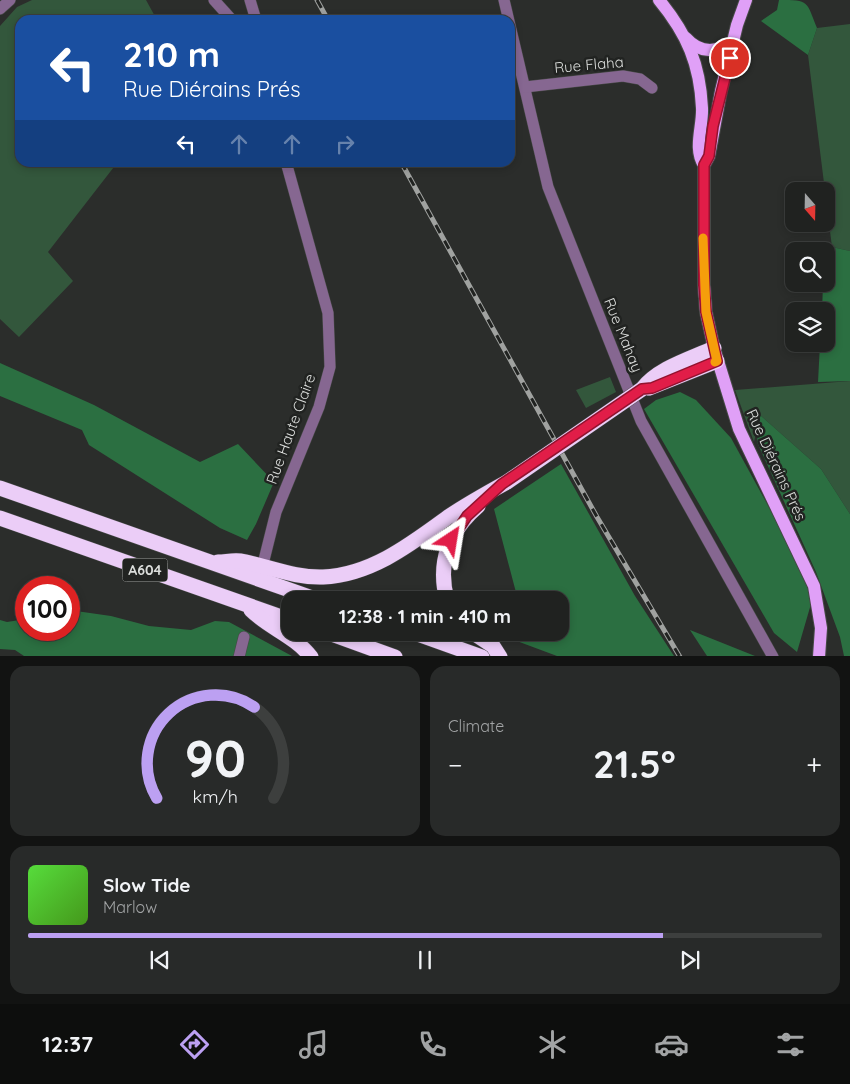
<!DOCTYPE html>
<meta charset="utf-8">
<style>
:root{--surface:#202220;--page:#282a29;--text:#f1f3f6;--muted:#a2a4a5;--line:#3d3f3e;--accent:#bca0f2}
body{margin:0;font-family:Quicksand,sans-serif;background:var(--page);color:var(--text);height:100vh;display:flex;flex-direction:column;font-size:19px;white-space:nowrap}
*{box-sizing:border-box;margin:0}
p{font-size:16px;color:var(--muted)}
.icon{flex:none;width:28px;height:28px;fill:none;stroke:currentColor;stroke-width:2;stroke-linecap:round;stroke-linejoin:round}
.map{position:relative;height:656px;overflow:hidden}
.side{display:flex;flex-direction:column;gap:10px;padding:10px;background:#121312;flex:1}
.side>*{flex:none}
.banner{position:absolute;left:15px;top:15px;width:500px;height:152px;border-radius:15px;box-shadow:0 2px 8px #0003,0 0 0 1px var(--line);background:#1a4fa0;color:#fff;overflow:hidden}
.needle{width:32px;rotate:160deg}
.buttons{position:absolute;left:785px;top:182px;display:grid;gap:10px}
.buttons a{display:grid;place-items:center;width:50px;height:50px;border-radius:10px;background:var(--surface);box-shadow:0 2px 8px #0003,0 0 0 1px var(--line);font-size:25px}
.speed{position:absolute;left:15px;top:576px;display:flex;gap:10px;font-size:25px;font-weight:700;text-align:center}
.speed>*{display:grid;place-content:center;width:65px;height:65px;border-radius:50%;background:var(--surface);box-shadow:0 2px 8px #0003,0 0 0 1px var(--line);line-height:1}
.speed .limit{border:8px solid #d22;background:#fff;color:#111}
.pin{position:absolute;display:grid;place-items:center;width:42px;height:42px;color:#fff;margin:-21px;border:2px solid #fff;border-radius:50%;box-shadow:0 1px 5px #0007}
.me{position:absolute;width:55px;margin:-28px;rotate:33deg;stroke-linejoin:round;filter:drop-shadow(0 0 4px #0008)}
.turn{display:flex;align-items:center;gap:18px;height:105px;padding:0 25px;font-size:22px}
.turn .icon{width:65px;height:65px;stroke-width:2.5}
.turn b{display:block;font-size:35px;line-height:42px}
.lanes{display:flex;align-items:center;height:48px;padding:0 25px;background:#0003;justify-content:center;gap:25px;direction:ltr}
.lanes .off{opacity:.35}
.big{font-size:38px;font-weight:700;line-height:1.1}
.side .card{flex:1;display:flex;flex-direction:column;justify-content:center;gap:8px;min-width:0;padding:0 18px;border-radius:15px;background:var(--page)}
.side .dial{align-items:center;gap:0}
.dial svg{height:130px;overflow:visible;fill:none;stroke:var(--line);stroke-width:7;stroke-linecap:round;text-anchor:middle}
.dial text{fill:var(--text);stroke:none}
.song{display:flex;align-items:center;gap:15px}
.cover{width:60px;height:60px;border-radius:8px;background:linear-gradient(135deg,hsl(110 70% 55%),hsl(100 70% 35%))}
.played{height:5px;border-radius:2px;background:linear-gradient(90deg,var(--accent) 80%,var(--line) 80%)}
.keys{display:flex;justify-content:space-around;direction:ltr}
.heat{display:flex;justify-content:space-between;align-items:center;font-size:28px;direction:ltr}
.side .tiles{flex:1;display:grid;gap:10px;grid-template-columns:1fr 1fr}
.card:last-child{grid-column:span 2}
.trip{position:absolute;left:281px;top:591px;width:288px;height:50px;border-radius:15px;background:var(--surface);box-shadow:0 2px 8px #0003,0 0 0 1px var(--line);font-weight:700;line-height:50px;text-align:center}
.menu{display:flex;height:80px;justify-content:space-around;align-items:center;background:#0d0e0d;color:var(--muted)}
.menu .icon{width:35px;height:35px}
.menu .active{color:var(--accent)}
.menu b{font-size:22px;color:var(--text)}
.map>svg:first-child{display:block}
</style>
<div class="map">
<svg width="850" height="657" viewBox="0 0 850 657">
<rect width="100%" height="100%" fill="#2b2d2b"/>
<g fill="#33573c">
<polygon points="32,0 146,0 157,20 20,20 20,162 117,163 48,252 73,281 19,337 0,319 0,26 17,7"/>
<polygon points="850,24 850,251 832,247 808,55 817,28"/>
<polygon points="610,377 616,392 586,408 576,390"/>
<polygon points="850,381 850,514 821,469 760,415 754,442 735,390"/>
</g>
<g fill="#2b6f41">
<path d="M779 0C810 0 806 1 817 28L808 55 761 21 777 10Z"/>
<polygon points="832,247 850,251 850,381 818,382 820,344 826,344 826,311 822,311 823,284 826,284 826,260"/>
<polygon points="0,363 94,405 200,462 238,444 274,482 256,524 247,540 220,528 89,445 82,430 0,396"/>
<polygon points="680,392 696,400 731,438 777,522 813,597 797,652 774,633 644,409 656,400"/>
<polygon points="760,415 821,469 850,514 850,656 844,656 840,637 816,572 757,442"/>
<polygon points="561,464 635,596 674,656 557,656 495,633 560,632 560,600 518,600 494,509"/>
<polygon points="69,610 111,616 149,626 191,630 215,621 229,622 292,656 24,656 15,650 0,649 0,620 7,622 26,619 26,630 69,630"/>
<polygon points="690,630 755,656 707,656"/>
</g>
<g fill="none" stroke-linecap="round" stroke-linejoin="round">
<defs>
<g id="minor">
<polyline points="214,0 232,20"/>
<polyline points="250,0 256,20"/>
<polyline points="504,0 548,187 641,421 773,657"/>
<polyline points="0,9 10,0"/>
<polyline points="525,87 623,76 640,79 652,88"/>
<polyline points="264,560 276,512 319,407 330,367 328,313 286,162"/>
<polyline points="239,657 244,637"/>
</g>
<g id="major">
<path d="M659 0C687 34 700 64 702 108 703 126 693 149 704 165V285L706 312 714 348 739 429 814 586 821 628 819 657"/>
<path d="M686 38C700 54 717 53 734 41"/>
<polyline points="704,165 709,156 721,91 737,25 746,0"/>
</g>
<g id="highway">
<polyline points="649,388 717,361"/>
<path d="M642 389C658 368 690 359 714 348"/>
<polyline points="0,488 318,600"/>
<polyline points="0,518 290,620"/>
<path d="M218 562C225 562 233 560 240 561 268 566 294 578 323 577 371 575 411 544 448 517 467 504 487 493 507 482"/>
<path d="M447 600C437 563 449 531 478 506"/>
<path d="M251 610C269 628 295 636 311 657"/>
<polyline points="326,632 395,657"/>
<polyline points="412,632 482,657"/>
<polyline points="472,632 493,646 500,657"/>
</g>
</defs>
<use href="#minor" stroke="#474947" stroke-width="12"/>
<use href="#major" stroke="#474947" stroke-width="14"/>
<use href="#highway" stroke="#474947" stroke-width="16"/>
<use href="#minor" stroke="#866791" stroke-width="11"/>
<use href="#major" stroke="#e0a0f7" stroke-width="12"/>
<use href="#highway" stroke="#ebcdf7" stroke-width="15"/>
<defs>
<g id="rail">
<polyline points="317,0 328,20"/>
<polyline points="401,162 597,517 680,657"/>
</g>
</defs>
<use href="#rail" stroke="#a0a2a0" stroke-width="5"/>
<use href="#rail" stroke="#212321" stroke-width="3" stroke-dasharray="9" stroke-linecap="butt"/>
<defs>
<polyline id="highway-bridge" points="507,482 642,389"/>
</defs>
<use href="#highway-bridge" stroke="#474947" stroke-width="16" stroke-linecap="butt"/>
<use href="#highway-bridge" stroke="#ebcdf7" stroke-width="15"/>
</g>
<g fill="none" stroke-linecap="round" stroke-linejoin="round">
<defs>
<polyline id="route" points="451,540 467,516 502,484 642,389 652,388 717,361 706,312 704,285 704,165 709,156 713,126 730,58"/>
</defs>
<use href="#route" stroke="#92132f" stroke-width="12"/>
<use href="#route" stroke="#e11d48" stroke-width="9"/>
<polyline stroke="#f59e0b" stroke-width="9" points="703,238 706,312 717,361 715,362"/>
</g>
<g text-anchor="middle" stroke-width="5" stroke-linejoin="round" paint-order="stroke">
<rect fill="#212321" stroke="#a2a4a2" stroke-width="1" x="122.5" y="558.5" width="45" height="23" rx="4"/>
<g font-size="14" font-weight="bold" fill="#dadcda">
<text x="145" y="575">A604</text>
</g>
<g font-size="15" fill="#dadcda" stroke="#212321">
<text transform="translate(589 65) rotate(-5)" y="5">Rue Flaha</text>
<text transform="translate(623 335) rotate(68)" y="5">Rue Mahay</text>
<text transform="translate(291 429) rotate(-70)" y="5">Rue Haute Claire</text>
<text transform="translate(776 465) rotate(65)" y="5">Rue Diérains Prés</text>
</g>
</g>
</svg>
<div class="buttons">
<a><svg class="needle" viewBox="-14 -14 28 28"><path d="M0-13l5 13h-10z" fill="#e53935"/><path d="M0 13l5-13h-10z" fill="#a2a4a5"/></svg></a>
<a><svg class="icon" aria-label="search" viewBox="0 0 24 24"><circle cx="10" cy="10" r="6"/><path d="M15 15l6 6"/></svg></a>
<a><svg class="icon" aria-label="layers" viewBox="0 0 24 24"><path d="M12 4l9 5-9 5-9-5zM3 14l9 5 9-5"/></svg></a>
</div>
<div class="speed"><div class="limit">100</div></div>
<div class="pin" style="left:730px;top:58px;background:#d93025"><svg class="icon" aria-label="arrive" viewBox="0 0 24 24"><path d="M6 21V4h12l-3 4 3 4H6"/></svg></div>
<svg class="me" style="left:451px;top:540px" viewBox="-20 -20 40 40"><path d="M0-17L14 15 0 8-14 15z" fill="#e11d48" stroke="#fff" stroke-width="4"/></svg>
<div class="trip">12:38 · 1 min · 410 m</div>
<div class="banner">
<div class="turn"><svg class="icon" aria-label="left" viewBox="0 0 24 24"><path d="M17 20v-9H6M10 6l-5 5 5 5"/></svg><div><b>210 m</b>Rue Diérains Prés</div></div>
<div class="lanes"><svg class="icon" aria-label="left" viewBox="0 0 24 24"><path d="M17 20v-9H6M10 6l-5 5 5 5"/></svg><svg class="icon off" aria-label="ahead" viewBox="0 0 24 24"><path d="M12 20V5M6 11l6-6 6 6"/></svg><svg class="icon off" aria-label="ahead" viewBox="0 0 24 24"><path d="M12 20V5M6 11l6-6 6 6"/></svg><svg class="icon off" aria-label="right" viewBox="0 0 24 24"><path d="M7 20v-9h11M14 6l5 5-5 5"/></svg></div>
</div>
</div>
<section class="side">
<div class="tiles">
<div class="card dial"><svg viewBox="0 0 100 80">
<path d="M14 69A42 42 0 1 1 86 69"/>
<path d="M14 69A42 42 0 0 1 74 13" stroke="#bca0f2"/>
<text x="50" y="56" font-size="32" font-weight="700">90</text>
<text x="50" y="72" font-size="11">km/h</text>
</svg></div>
<div class="card"><p>Climate</p>
<div class="heat"><a>−</a><b class="big">21.5°</b><a>+</a></div>
</div>
<div class="card">
<div class="song"><i class="cover"></i><div><b>Slow Tide</b><p>Marlow</p></div></div>
<div class="played"></div>
<div class="keys"><svg class="icon" aria-label="previous" viewBox="0 0 24 24"><path d="M18 5L8 12l10 7zM5 5v14"/></svg><svg class="icon" aria-label="pause" viewBox="0 0 24 24"><path d="M8 5v14M16 5v14"/></svg><svg class="icon" aria-label="next" viewBox="0 0 24 24"><path d="M6 5l10 7-10 7zM19 5v14"/></svg></div>
</div>
</div>
</section>
<nav class="menu">
<b>12:37</b>
<svg class="icon active" aria-label="directions" viewBox="0 0 24 24"><path d="M12 3l9 9-9 9-9-9zM9 14v-3h6M13 9l2 2-2 2"/></svg>
<svg class="icon" aria-label="music" viewBox="0 0 24 24"><path d="M9 18V5l10-2v13"/><circle cx="6" cy="18" r="3"/><circle cx="16" cy="16" r="3"/></svg>
<svg class="icon" aria-label="phone" viewBox="0 0 24 24"><path d="M5 4h4l2 5-3 2q2 4 5 5l2-3 5 2v4C11 20 4 13 5 4z"/></svg>
<svg class="icon" aria-label="climate" viewBox="0 0 24 24"><path d="M12 3v18M4 7l16 10M4 17L20 7"/></svg>
<svg class="icon" aria-label="car" viewBox="0 0 24 24"><path d="M5 17H2v-5l4-1 3-4h7l3 4 3 1v5h-3M9 17h6M6 11h13"/><circle cx="7" cy="17" r="2"/><circle cx="17" cy="17" r="2"/></svg>
<svg class="icon" aria-label="filters" viewBox="0 0 24 24"><path d="M4 7h16M4 17h16"/><circle cx="9" cy="7" r="2"/><circle cx="15" cy="17" r="2"/></svg>
</nav>
